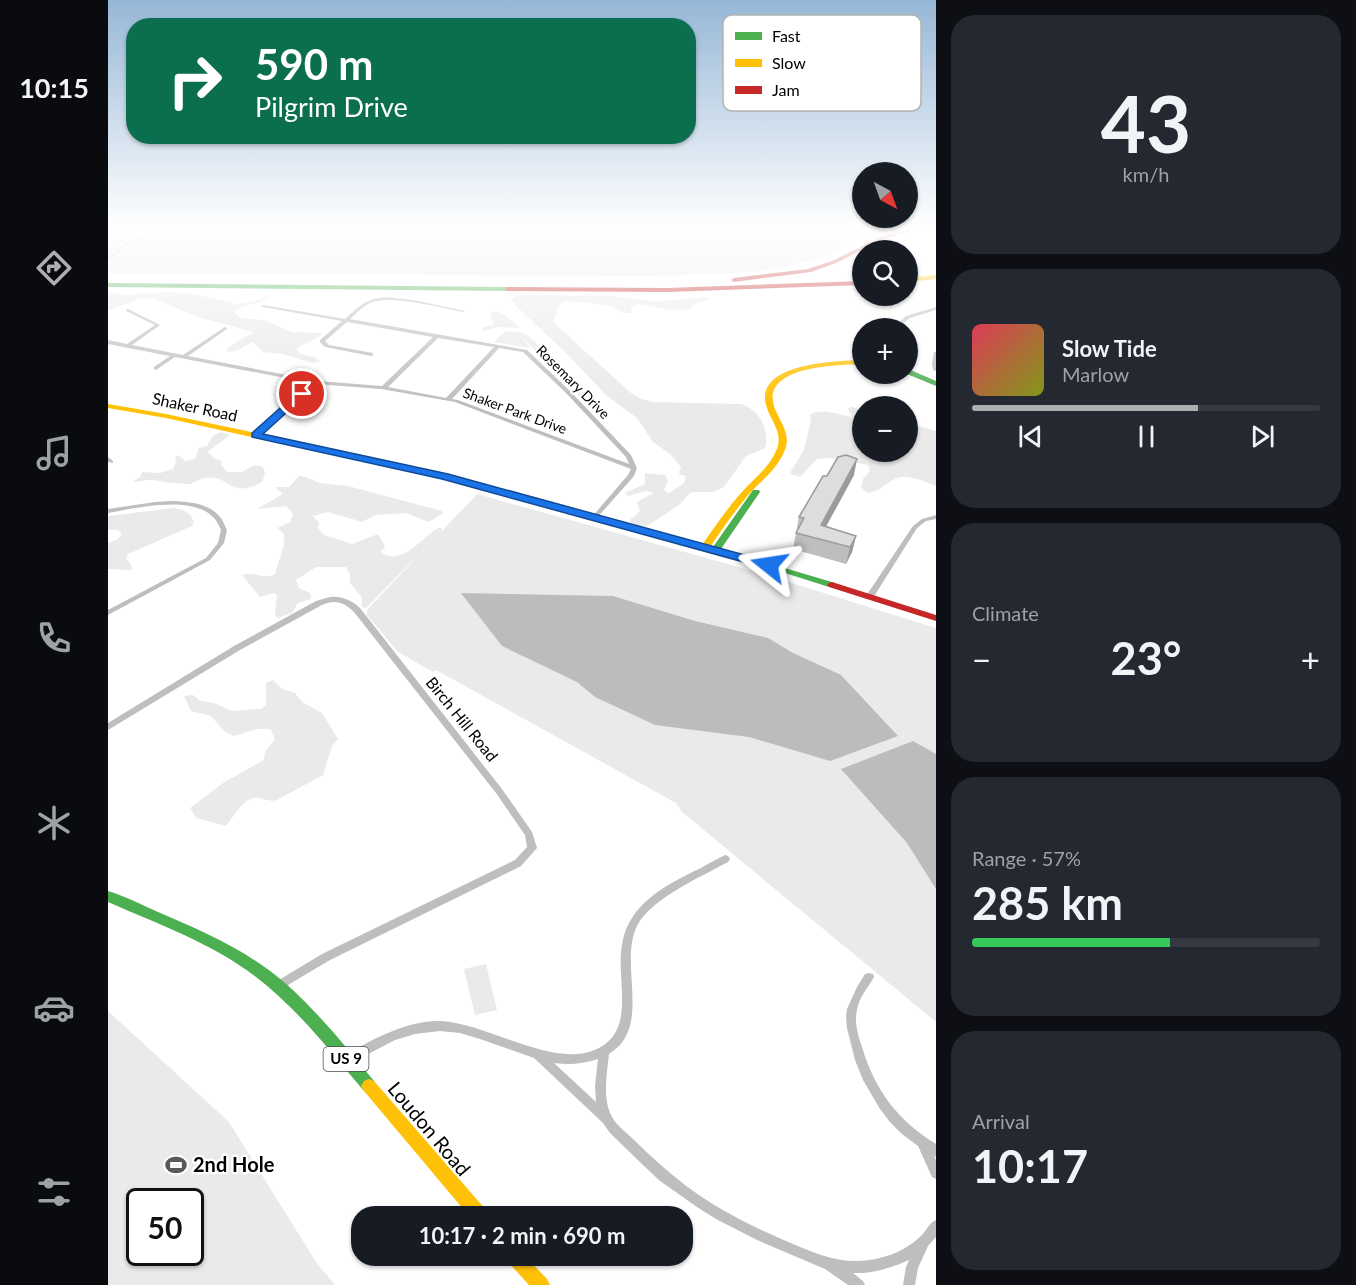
<!DOCTYPE html>
<meta charset="utf-8">
<style>
:root{--surface:#171b24;--page:#242831;--text:#f1f3f6;--muted:#9ea1a6;--line:#363941;--accent:#adaeaf}
body{margin:0;font-family:Lato,sans-serif;background:var(--page);color:var(--text);height:100vh;display:flex;flex-direction:column;font-size:22px;white-space:nowrap}
*{box-sizing:border-box;margin:0}
p{font-size:20px;color:var(--muted)}
.icon{flex:none;width:33px;height:33px;fill:none;stroke:currentColor;stroke-width:2;stroke-linecap:round;stroke-linejoin:round}
.map{position:relative;flex:1;overflow:hidden}
.side{display:flex;flex-direction:column;gap:15px;padding:15px;background:#0d0f14;width:420px}
.side>*{flex:none}
.top-card{position:absolute;left:18px;top:18px;width:570px;height:126px;border-radius:24px;box-shadow:0 2px 4px #0004;background:#0b6e4f;color:#fff;overflow:hidden}
.needle{width:39px;rotate:139deg}
.tools{position:absolute;left:744px;top:162px;display:grid;gap:12px}
.tools a{display:grid;place-items:center;width:66px;height:66px;border-radius:50%;background:var(--surface);box-shadow:0 2px 4px #0004;font-size:30px}
.speed{position:absolute;left:18px;top:1188px;display:flex;gap:12px;font-size:30px;font-weight:700;text-align:center}
.speed>*{display:grid;place-content:center;width:78px;height:78px;border-radius:50%;background:var(--surface);box-shadow:0 2px 4px #0004;line-height:1}
.speed .limit{border:3px solid #111;border-radius:9px;background:#fff;color:#111}
.pin{position:absolute;display:grid;place-items:center;width:51px;height:51px;color:#fff;margin:-26px;border:3px solid #fff;border-radius:50%;box-shadow:0 2px 6px #0007}
.me{position:absolute;width:66px;margin:-33px;rotate:285deg;stroke-linejoin:round;filter:drop-shadow(0 0 4px #0008)}
.turn{display:flex;align-items:center;gap:21px;height:126px;padding:0 30px;font-size:27px}
.turn .icon{width:78px;height:78px;stroke-width:2.5}
.turn b{display:block;font-size:42px;line-height:51px}
.big{font-size:45px;font-weight:700;line-height:1.1}
.side .widget{flex:1;display:flex;flex-direction:column;justify-content:center;gap:9px;min-width:0;padding:0 21px;border-radius:24px;background:var(--page)}
.side .dial{align-items:center;gap:0}
.dial b{font-size:78px;line-height:1}
.song{display:flex;align-items:center;gap:18px}
.cover{width:72px;height:72px;border-radius:9px;background:linear-gradient(135deg,hsl(350 70% 55%),hsl(70 70% 35%))}
.played{height:6px;border-radius:3px;background:linear-gradient(90deg,var(--accent) 65%,var(--line) 65%)}
.keys{display:flex;justify-content:space-around;direction:ltr}
.heat{display:flex;justify-content:space-between;align-items:center;font-size:33px;direction:ltr}
.charge{height:9px;border-radius:4px;background:linear-gradient(90deg,#34c759 57%,var(--line) 0)}
.trip{position:absolute;left:243px;top:1206px;width:342px;height:60px;border-radius:24px;background:var(--surface);box-shadow:0 2px 4px #0004;font-weight:700;line-height:60px;text-align:center}
main{display:flex;flex:1;min-height:0}
.tab-bar{display:flex;flex-direction:column;width:108px;justify-content:space-around;align-items:center;background:#090b0e;color:var(--muted)}
.tab-bar .icon{width:42px;height:42px}
.tab-bar .active{color:var(--accent)}
.tab-bar b{font-size:27px;color:var(--text)}
.map>svg:first-child{display:block}
</style>
<main>
<nav class="tab-bar">
<b>10:15</b>
<svg class="icon active" aria-label="directions" viewBox="0 0 24 24"><path d="M12 3l9 9-9 9-9-9zM9 14v-3h6M13 9l2 2-2 2"/></svg>
<svg class="icon" aria-label="music" viewBox="0 0 24 24"><path d="M9 18V5l10-2v13"/><circle cx="6" cy="18" r="3"/><circle cx="16" cy="16" r="3"/></svg>
<svg class="icon" aria-label="phone" viewBox="0 0 24 24"><path d="M5 4h4l2 5-3 2q2 4 5 5l2-3 5 2v4C11 20 4 13 5 4z"/></svg>
<svg class="icon" aria-label="climate" viewBox="0 0 24 24"><path d="M12 3v18M4 7l16 10M4 17L20 7"/></svg>
<svg class="icon" aria-label="car" viewBox="0 0 24 24"><path d="M5 17H2v-5l4-1 3-4h7l3 4 3 1v5h-3M9 17h6M6 11h13"/><circle cx="7" cy="17" r="2"/><circle cx="17" cy="17" r="2"/></svg>
<svg class="icon" aria-label="filters" viewBox="0 0 24 24"><path d="M4 7h16M4 17h16"/><circle cx="9" cy="7" r="2"/><circle cx="15" cy="17" r="2"/></svg>
</nav>
<div class="map">
<svg width="828" height="1285" viewBox="0 0 828 1285">
<rect width="100%" height="100%" fill="#fff"/>
<g fill="#eaeaea" fill-rule="evenodd">
<polygon points="0,225 794,225 761,234 715,258 650,272 544,276 0,273"/>
<path d="M0 292 15 295 60 292 91 295 128 304 145 302 162 296C154 305 135 303 126 312L133 318 156 320 184 332 215 333C208 341 195 342 188 350 195 358 206 354 212 361L204 363 175 354 155 352 144 342 128 351 119 352 120 347 146 332 90 317 45 298 32 299 0 310Z"/>
<path d="M413 295 502 296C517 298 533 300 548 301 566 301 583 298 600 297L602 299 588 303 582 309 563 310 532 304 523 307 524 313H516L503 306 482 303 456 301 451 305 445 322 523 393 533 399 545 402 633 404C651 409 662 430 657 448L638 456 616 487 605 492H583L571 505 539 526 534 527 524 524 522 520 532 511 529 502 546 493 538 491 520 496 517 493 537 484V473L557 475 560 480 556 490 561 493 576 483 578 476 571 474 573 467 562 454 545 442 529 418 498 395 461 356 403 301 407 296Z"/>
<polygon points="386,311 396,314 412,328 391,327 374,331 375,327 386,325 382,314"/>
<path d="M397 331C406 333 411 330 419 335 428 341 478 393 481 400L473 397 414 337 422 348 386 342Z"/>
<path d="M744 407 754 410V452H800V423L828 431V486C818 482 805 476 794 477 780 478 773 494 758 492L753 487 755 479 762 471 760 465 722 458 709 459 692 477 683 474V471L696 450 703 420 702 415C714 407 731 415 744 417L740 408Z"/>
<path d="M113 432 122 435 100 451 105 458 114 461 113 465 119 472H134L146 465 155 467 157 473 154 482C122 500 122 474 97 478 91 478 87 484 80 484 67 484 55 481 43 480 37 480 30 482 24 482L32 477 34 472 52 473 65 469 68 462 67 457 70 455 77 461 87 459 91 448 99 446 105 436Z"/>
<path d="M191 476 198 477 211 483 240 486 334 511 335 513 321 522 298 513 267 515 254 522C242 518 232 516 220 512L205 516 211 523 210 528 216 535 244 544 270 534 277 546 273 552C293 568 314 537 330 528H334V531L369 494 652 573 828 628V1022L574 812 568 803 328 670 325 672 290 652 259 615V610L319 546 258 608 254 607V598L242 583V575L238 567H208L188 580 191 588 202 593 203 599 190 603 184 613 170 618 167 615 169 595 165 593 152 597 134 575C146 571 155 580 167 574 170 560 178 548 176 534L169 528 182 522 185 514 178 506 149 509 173 495 174 493 167 487H181Z"/>
<path d="M66 508C76 510 82 512 86 522L84 526 20 554 18 558 24 566 23 570 0 569V543L10 539 14 534 10 530H0V516Z"/>
<path d="M165 680 174 689 187 693 194 702 214 713 230 739 224 746 215 775 169 800C161 802 158 799 150 798 136 796 126 817 118 826L88 818 82 808 115 783 156 760 157 752 167 739 163 730C150 726 139 733 126 736L116 731 103 716 83 711 76 696 85 695 92 701 106 703 124 711 153 709 158 705V683Z"/>
<polygon points="378,964 389,1010 367,1015 356,969"/>
<path d="M0 1011 121 1122 208 1262 227 1285H0ZM32 1202H82V1252H32Z"/>
</g>
<g fill="#bcbcbc">
<polygon points="353,593 505,596 587,621 660,638 685,653 733,675 790,736 722,761 641,737 547,725 487,697 469,682 394,646"/>
<polygon points="805,741 828,754 828,889 799,843 733,769"/>
</g>
<g fill="none" stroke-linecap="round" stroke-linejoin="round">
<g stroke="#bcbcbc" stroke-width="1.5">
<polyline points="18,244 47,232 74,225"/>
<polyline points="0,258 14,249"/>
</g>
<g fill="#bebebe" fill-rule="evenodd">
<path d="M278 297 305 300 357 311 355 312C332 308 280 293 260 304 254 307 248 314 242 319L419 350 462 391 523 455 529 468 526 476 488 519 486 520 483 518 520 475 523 469 347 402 273 389 208 384 149 436 147 437 144 435 145 434 203 383 67 357 48 370 46 369V367L62 356 0 344V340L19 344 47 325 18 311V310L20 309 52 325 24 345 75 355 117 327 119 328V329L80 356 210 381 274 386 325 337 239 322 217 341 221 345 265 353V355L263 356 217 347 212 342V340L234 321 155 307 153 306 155 305 237 319C253 305 257 299 278 297ZM330 338 386 347 338 398 280 387ZM391 348 415 352 458 393 518 457 521 464 350 400 344 399Z"/>
<polygon points="828,307 828,310 802,318 789,328 785,328 798,316"/>
<polygon points="0,457 5,461 5,463 0,462"/>
<path d="M65 501C81 502 101 503 112 517 115 520 117 526 119 530L116 543 102 560 0 615V610L98 558 110 543 113 530C111 526 109 521 106 518 84 494 28 508 0 513V509L47 502Z"/>
<polygon points="828,515 828,519 818,521 809,528 765,598 759,598 758,596 805,526 814,519"/>
<path d="M222 597C234 596 243 600 252 608L394 789 424 832 429 848 413 866 222 960 170 991 166 989 165 986 166 983 214 954 407 860 419 847 417 835 388 793 246 612C236 602 227 599 214 605L132 650 0 730V723L126 646 208 601Z"/>
<path d="M617 855 620 856 622 859 620 862C593 877 546 897 530 924 511 959 539 1014 512 1045 509 1048 505 1051 501 1054 499 1073 494 1099 504 1117 509 1126 518 1132 526 1140 542 1156 559 1171 577 1185 610 1210 647 1228 685 1244 707 1253 727 1262 751 1261 774 1260 796 1252 813 1236 818 1231 821 1223 828 1220V1237L820 1246 810 1268 807 1285H795L798 1267 801 1260C783 1268 765 1274 745 1273L755 1281 757 1285H740L717 1269 649 1240 608 1219 589 1207 552 1181 535 1165 502 1133 495 1123 426 1058 372 1039 352 1033 332 1031 307 1034 287 1040 239 1065 235 1064 234 1060 235 1056C264 1040 298 1020 333 1021 380 1023 447 1071 491 1048 526 1030 510 984 513 953 514 941 517 928 524 918 539 894 568 880 593 868 601 863 609 859 617 855ZM490 1059 487 1086 488 1102 446 1063C462 1065 474 1064 490 1059Z"/>
<path d="M761 973 765 974 766 977C760 988 751 997 749 1010 746 1022 750 1035 754 1047 767 1090 789 1120 828 1144V1157L826 1156 828 1160V1179L824 1177 810 1146 794 1134 782 1122 772 1109 755 1080 747 1060 739 1028 738 1017 739 1009 749 987 757 974Z"/>
</g>
<g fill="#4caf50" fill-rule="evenodd">
<polygon points="0,283 400,287 403,289 400,291 0,287"/>
<polygon points="800,369 828,381 828,386 799,374"/>
<polygon points="239,452 339,474 605,547 645,490 651,490 652,492 613,549 727,583 729,585 727,587 721,587 658,567 335,478 236,457 235,455"/>
<path d="M0 891C17 896 34 905 50 912 95 931 140 951 177 983 210 1012 238 1047 266 1081L269 1086 266 1091 261 1093 256 1091C222 1051 190 1009 148 977 104 943 50 924 0 902Z"/>
</g>
<g fill="#ffc107" fill-rule="evenodd">
<polygon points="828,275 828,279 800,282 800,278"/>
<path d="M754 360V364C729 365 650 366 667 409 673 424 684 435 676 452 669 469 653 481 641 494 626 512 613 531 600 550H594L592 548C605 529 618 510 633 493 645 479 661 468 668 451 676 434 664 423 659 408 643 363 728 361 754 360Z"/>
<polygon points="0,404 58,414 239,452 243,455 239,458 58,418 0,408"/>
<polygon points="261,1079 266,1081 378,1210 380,1216 361,1216 256,1091 253,1086 256,1081"/>
<polygon points="397,1256 417,1256 439,1279 442,1285 421,1285 400,1262"/>
</g>
<g fill="#c62828" fill-rule="evenodd">
<polygon points="815,225 824,225 776,239 728,263 703,272 626,282 623,280 626,278 700,269 724,261 772,237"/>
<polygon points="754,281 754,285 560,292 400,291 397,289 400,287 560,288"/>
<polygon points="724,582 828,615 828,621 721,587 719,585 721,583"/>
</g>
<polyline stroke="#bdbdbd" stroke-width="1.5" stroke-dasharray="5 1.5 1 1.5" stroke-linecap="butt" points="0,250 105,225"/>
</g>
<g fill="#bebebe">
<polygon points="826,352 828,352 828,371 825,370 824,363"/>
<polygon points="746,475 718,527 748,536 744,552 738,564 685,549 691,517 719,476"/>
</g>
<g fill="#9b9b9b">
<polygon points="749,459 746,475 711,539 713,525"/>
<polygon points="748,536 744,552 738,564 742,547"/>
</g>
<polygon fill="#ddd" stroke="#9b9b9b" stroke-width="1.5" points="738,455 749,459 713,525 748,536 742,547 688,533 696,518 691,517 715,476 719,476 730,457"/>
<linearGradient id="sky" x2="0" y2="1"><stop stop-color="#96b7d6"/><stop offset="0.56" stop-color="#fff"/><stop offset="1" stop-color="#fff" stop-opacity="0"/></linearGradient>
<rect width="828" height="405" fill="url(#sky)"/>
<polygon fill="#1a73e8" stroke="#114b97" stroke-width="1.5" points="190,392 199,394 155,434 340,474 666,563 667,565 661,569 334,479 144,437 144,433"/>
<defs>
<symbol id="stadium-bare" viewBox="-9 -9 18 18"><path d="M0-5a6.5 5 0 1 0 0 10a6.5 5 0 1 0 0-10ZM-3.5-1.8h7v3.6h-7Z" fill="#595959" stroke="#fff" stroke-width="2.5" paint-order="stroke"/></symbol>
</defs>
<g fill-rule="evenodd">
<use href="#stadium-bare" x="53" y="1150" width="30" height="30"/>
</g>
<g text-anchor="middle" stroke-width="4.5" stroke-linejoin="round" paint-order="stroke">
<g font-size="14" fill="#000" stroke="#fff">
<text transform="translate(465 382) rotate(45)" y="5">Rosemary Drive</text>
<text transform="translate(407 411) rotate(20)" y="5">Shaker Park Drive</text>
</g>
<rect fill="#fff" stroke="#4c4c4c" stroke-width="1.5" x="215.5" y="1047" width="45" height="24" rx="4.5"/>
<g font-size="15" font-weight="bold" fill="#000">
<text x="238" y="1064">US 9</text>
</g>
<g font-size="16" fill="#000" stroke="#fff">
<text transform="translate(87 407) rotate(12)" y="6">Shaker Road</text>
<text transform="translate(354 719) rotate(51)" y="6">Birch Hill Road</text>
</g>
<g font-size="20" fill="#000" stroke="#fff">
<text transform="translate(321 1129) rotate(50)" y="7">Loudon Road</text>
</g>
<g font-size="20" font-weight="bold" fill="#000" stroke="#fff" text-anchor="start">
<text x="85" y="1172">2nd Hole</text>
</g>
</g>
<rect x="615" y="15" width="198" height="96" rx="9" fill="#fff" stroke="#b2b2b2" stroke-width="1.5"/>
<rect x="627" y="32" width="27" height="8" fill="#4caf50"/>
<rect x="627" y="59" width="27" height="8" fill="#ffc107"/>
<rect x="627" y="86" width="27" height="8" fill="#c62828"/>
<g font-size="16" fill="#000">
<text x="664" y="42">Fast</text>
<text x="664" y="69">Slow</text>
<text x="664" y="96">Jam</text>
</g>
</svg>
<div class="tools">
<a><svg class="needle" viewBox="-14 -14 28 28"><path d="M0-13l5 13h-10z" fill="#e53935"/><path d="M0 13l5-13h-10z" fill="#9ea1a6"/></svg></a>
<a><svg class="icon" aria-label="search" viewBox="0 0 24 24"><circle cx="10" cy="10" r="6"/><path d="M15 15l6 6"/></svg></a>
<a>+</a>
<a>−</a>
</div>
<div class="speed"><div class="limit">50</div></div>
<div class="pin" style="left:194px;top:394px;background:#d93025"><svg class="icon" aria-label="arrive" viewBox="0 0 24 24"><path d="M6 21V4h12l-3 4 3 4H6"/></svg></div>
<svg class="me" style="left:661px;top:565px" viewBox="-20 -20 40 40"><path d="M0-17L14 15 0 8-14 15z" fill="#1a73e8" stroke="#fff" stroke-width="4"/></svg>
<div class="trip">10:17 · 2 min · 690 m</div>
<div class="top-card">
<div class="turn"><svg class="icon" aria-label="right" viewBox="0 0 24 24"><path d="M7 20v-9h11M14 6l5 5-5 5"/></svg><div><b>590 m</b>Pilgrim Drive</div></div>
</div>
</div>
<section class="side">
<div class="widget dial"><b>43</b><p>km/h</p></div>
<div class="widget">
<div class="song"><i class="cover"></i><div><b>Slow Tide</b><p>Marlow</p></div></div>
<div class="played"></div>
<div class="keys"><svg class="icon" aria-label="previous" viewBox="0 0 24 24"><path d="M18 5L8 12l10 7zM5 5v14"/></svg><svg class="icon" aria-label="pause" viewBox="0 0 24 24"><path d="M8 5v14M16 5v14"/></svg><svg class="icon" aria-label="next" viewBox="0 0 24 24"><path d="M6 5l10 7-10 7zM19 5v14"/></svg></div>
</div>
<div class="widget"><p>Climate</p>
<div class="heat"><a>−</a><b class="big">23°</b><a>+</a></div>
</div>
<div class="widget"><p>Range · 57%</p><b class="big">285 km</b><div class="charge"></div></div>
<div class="widget"><p>Arrival</p><b class="big">10:17</b></div>
</section>
</main>
